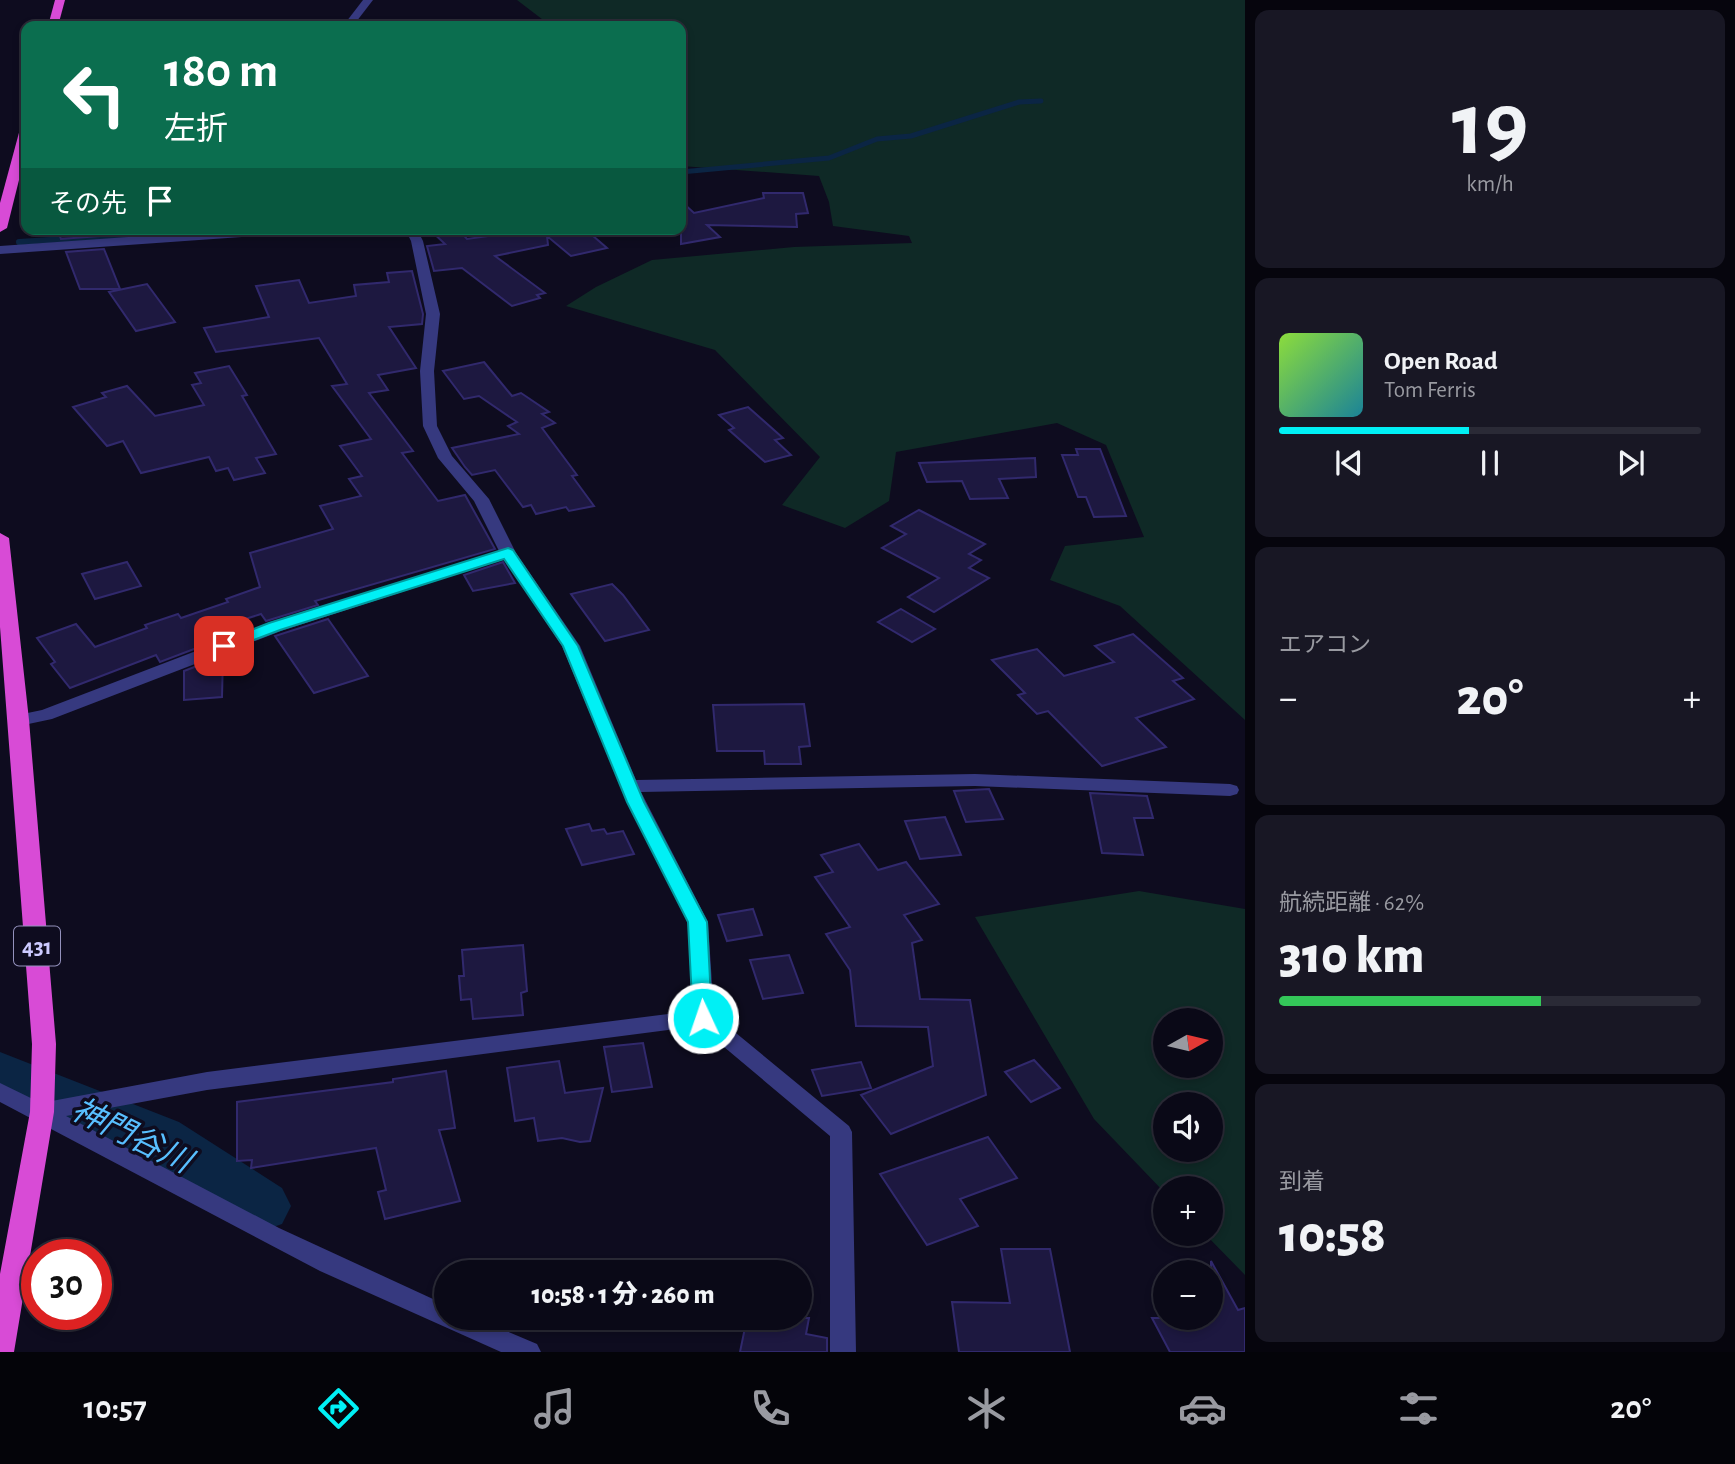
<!DOCTYPE html>
<html lang="ja">
<meta charset="utf-8">
<style>
:root{--surface:#0a0917;--page:#181724;--text:#f1f3f6;--muted:#999aa1;--line:#2a2a36;--accent:#00f0f5}
body{margin:0;font-family:"Alegreya Sans","Noto Sans JP",sans-serif;background:var(--page);color:var(--text);height:100vh;display:flex;flex-direction:column;font-size:26px;white-space:nowrap}
*{box-sizing:border-box;margin:0}
p{font-size:23px;color:var(--muted)}
.icon{flex:none;width:38px;height:38px;fill:none;stroke:currentColor;stroke-width:2;stroke-linecap:round;stroke-linejoin:round}
.map{position:relative;flex:1;overflow:hidden}
.side{display:flex;flex-direction:column;gap:10px;padding:10px;background:#06050d;width:490px}
.side>*{flex:none}
.hud{position:absolute;left:21px;top:21px;width:665px;height:214px;border-radius:14px;box-shadow:0 4px 10px #0003,0 0 0 2px var(--line);background:#0b6e4f;color:#fff;overflow:hidden}
.needle{width:46px;rotate:82deg}
.controls{position:absolute;left:1153px;top:1008px;display:grid;gap:14px}
.controls a{display:grid;place-items:center;width:70px;height:70px;border-radius:50%;background:var(--surface);box-shadow:0 4px 10px #0003,0 0 0 2px var(--line);font-size:35px}
.speed{position:absolute;left:21px;top:1239px;display:flex;gap:14px;font-size:35px;font-weight:700;text-align:center}
.speed>*{display:grid;place-content:center;width:91px;height:91px;border-radius:50%;background:var(--surface);box-shadow:0 4px 10px #0003,0 0 0 2px var(--line);line-height:1}
.speed .limit{border:10px solid #d22;background:#fff;color:#111}
.pin{position:absolute;display:grid;place-items:center;width:60px;height:60px;color:#fff;margin:-30px;border-radius:14px;box-shadow:0 4px 10px #0006}
.me{position:absolute;width:77px;margin:-38px;rotate:357deg;stroke-linejoin:round;filter:drop-shadow(0 0 5px #0008)}
.turn{display:flex;align-items:center;gap:24px;height:147px;padding:0 28px;font-size:32px}
.turn .icon{width:91px;height:91px;stroke-width:2.5}
.turn b{display:block;font-size:49px;line-height:60px}
.then{display:flex;align-items:center;height:66px;padding:0 28px;background:#0003;gap:14px;font-size:26px}
.big{font-size:52px;font-weight:800;line-height:1.1}
.side .card{flex:1;display:flex;flex-direction:column;justify-content:center;gap:10px;min-width:0;padding:0 24px;border-radius:14px;background:var(--page)}
.side .dial{align-items:center;gap:0}
.dial b{font-size:91px;line-height:1}
.song{display:flex;align-items:center;gap:21px}
.cover{width:84px;height:84px;border-radius:10px;background:linear-gradient(135deg,hsl(90 70% 55%),hsl(190 70% 35%))}
.played{height:7px;border-radius:4px;background:linear-gradient(90deg,var(--accent) 45%,var(--line) 45%)}
.keys{display:flex;justify-content:space-around;direction:ltr}
.heat{display:flex;justify-content:space-between;align-items:center;font-size:38px;direction:ltr}
.charge{height:10px;border-radius:5px;background:linear-gradient(90deg,#34c759 62%,var(--line) 0)}
.trip{position:absolute;left:434px;top:1260px;width:378px;height:70px;border-radius:35px;background:var(--surface);box-shadow:0 4px 10px #0003,0 0 0 2px var(--line);font-weight:800;line-height:70px;text-align:center}
.menu{display:flex;height:112px;justify-content:space-around;align-items:center;background:#040409;color:var(--muted)}
.menu .icon{width:49px;height:49px}
.menu .on{color:var(--accent)}
.menu b{font-size:32px;color:var(--text)}
main{display:flex;flex:1;min-height:0}
.map>svg:first-child{display:block}
</style>
<main>
<div class="map">
<svg width="1245" height="1352" viewBox="0 0 1245 1352">
<rect width="100%" height="100%" fill="#0e0c1f"/>
<g fill="#0f2926" fill-rule="evenodd">
<polygon points="517,0 1245,0 1245,720 1120,606 1050,580 1065,546 1144,537 1106,445 1057,423 896,452 889,501 845,528 782,505 820,457 715,350 566,306 596,287 652,260 794,247 912,243 909,236 833,226 829,202 819,176 681,166 681,26 551,26"/>
<path d="M1139 891 1245 909V1275L1205 1234H1211V1188H1166L1165 1193 1094 1119 975 917ZM1166 1020H1211V1066H1166ZM1166 1104H1211V1150H1166Z"/>
</g>
<g fill="none" stroke-linecap="round" stroke-linejoin="round">
<polyline stroke="#0b2544" stroke-width="5" points="681,172 829,158 877,139 911,136 1019,102 1041,101"/>
<polyline stroke="#0b2544" stroke-width="6" points="19,242 219,229"/>
<polygon fill="#0b2544" fill-rule="evenodd" points="0,1052 179,1122 282,1188 291,1206 282,1224 259,1232 236,1224 135,1156 0,1100"/>
</g>
<g fill="#1d1840" stroke="#31296d" stroke-width="2">
<polygon points="763,193 803,193 808,213 796,214 797,227 707,225 720,237 681,244 681,201 694,213 764,198"/>
<polygon points="57,229 96,229 99,236 61,239"/>
<polygon points="429,229 458,229 467,239 539,229 585,229 607,248 571,256 547,236 548,245 495,256 545,293 537,295 540,298 512,306 462,268 434,271 427,246 445,244"/>
<polygon points="104,249 120,289 80,289 66,252"/>
<polygon points="412,271 423,314 422,324 389,327 416,368 378,375 388,390 369,393 413,451 402,453 438,501 465,495 495,549 315,601 318,605 266,621 261,614 223,626 223,638 160,662 156,655 70,688 51,664 55,662 37,638 76,624 95,647 147,628 145,625 178,614 181,618 228,602 226,599 260,587 250,553 333,529 320,506 361,496 349,479 362,476 340,446 371,439 332,386 347,384 319,338 216,352 204,328 269,317 256,286 299,280 309,303 356,296 354,285 389,282 387,273"/>
<polygon points="147,284 175,322 136,331 109,292"/>
<polygon points="484,362 512,396 521,393 549,412 542,414 555,423 542,428 577,475 572,476 594,506 569,511 566,507 536,514 531,505 523,507 495,470 472,475 465,467 452,448 519,434 508,426 517,422 479,396 464,399 443,371"/>
<polygon points="229,366 247,395 242,396 276,454 256,458 265,473 234,480 228,468 216,471 209,457 141,473 123,441 107,446 73,407 106,397 102,393 127,386 155,416 204,405 192,385 201,383 195,373"/>
<polygon points="748,407 783,438 775,440 791,455 765,462 729,430 734,428 719,415"/>
<polygon points="1076,449 1100,449 1126,516 1094,517 1086,497 1078,497 1062,455 1078,455"/>
<polygon points="1035,458 1036,477 999,479 1008,498 970,499 962,481 927,482 919,463"/>
<polygon points="919,510 985,544 969,554 981,560 969,568 989,578 934,612 908,597 939,578 882,548 906,534 891,526"/>
<polygon points="127,562 141,586 95,599 82,574"/>
<polygon points="503,562 515,583 473,591 464,575"/>
<polygon points="612,584 623,595 649,630 605,641 571,594"/>
<polygon points="901,609 935,629 912,642 878,622"/>
<polygon points="328,619 368,676 314,693 275,636"/>
<polygon points="1133,634 1183,678 1173,681 1194,699 1136,718 1166,747 1102,766 1048,711 1037,714 1018,695 1025,693 992,660 1037,649 1064,676 1114,662 1095,646"/>
<polygon points="223,656 222,697 184,700 184,671"/>
<polygon points="804,704 810,746 799,747 801,764 765,764 764,751 717,751 713,705"/>
<polygon points="989,789 1003,819 966,822 954,791"/>
<polygon points="1090,793 1147,796 1153,818 1134,818 1143,855 1102,853"/>
<polygon points="945,817 961,855 920,859 905,821"/>
<polygon points="589,824 592,831 604,829 607,834 623,831 634,854 582,865 566,829"/>
<polygon points="859,844 878,870 906,862 939,904 904,915 922,940 912,943 920,999 970,1000 986,1095 891,1134 861,1095 933,1066 928,1027 856,1026 850,970 826,934 850,927 815,877 833,872 821,855"/>
<polygon points="753,909 762,935 727,941 718,915"/>
<polygon points="523,945 527,991 521,993 523,1015 473,1019 471,999 461,1000 459,976 464,976 462,950"/>
<polygon points="789,955 803,993 763,999 750,960"/>
<polygon points="643,1043 652,1087 612,1092 604,1047"/>
<polygon points="1034,1060 1060,1088 1031,1102 1005,1072"/>
<polygon points="559,1061 565,1093 603,1088 590,1141 580,1142 562,1138 538,1141 534,1118 515,1121 507,1068"/>
<polygon points="861,1062 871,1088 822,1096 812,1070"/>
<polygon points="446,1071 455,1128 439,1130 460,1201 385,1219 378,1192 386,1190 376,1148 251,1168 252,1160 237,1161 237,1102 393,1082 393,1079"/>
<polygon points="988,1137 1017,1178 960,1199 978,1226 927,1245 880,1174"/>
<polygon points="1001,1249 1050,1249 1070,1352 959,1352 952,1302 1010,1303"/>
<polygon points="1211,1261 1238,1310 1245,1308 1245,1352 1170,1352 1152,1318 1211,1318"/>
<polygon points="747,1318 809,1318 806,1334 827,1338 827,1352 740,1352"/>
</g>
<g fill="none" stroke-linecap="round" stroke-linejoin="round">
<g fill="#36397f" fill-rule="evenodd">
<polygon points="363,0 373,0 353,26 343,26"/>
<polygon points="242,229 304,229 298,233 0,254 0,246"/>
<polygon points="405,229 417,229 423,241 440,314 434,371 437,426 452,456 489,499 516,553 580,646 636,780 975,774 1230,784 1237,786 1239,790 1237,794 1230,796 975,786 641,792 708,922 714,1015 849,1126 852,1132 856,1352 830,1352 830,1136 699,1026 207,1090 66,1116 279,1228 446,1305 446,1318 476,1318 537,1344 541,1352 501,1352 320,1271 0,1102 0,1083 41,1103 207,1072 692,1011 688,922 627,802 562,646 504,559 281,631 52,719 19,726 10,720 13,716 42,710 269,623 499,551 474,501 438,458 423,426 420,371 426,314 411,241"/>
</g>
<g fill="#d84bd6" fill-rule="evenodd">
<polygon points="55,0 65,0 58,26 48,26"/>
<polygon points="26,125 26,152 7,228 0,232 0,203 20,129"/>
<polygon points="0,533 9,538 29,720 56,1044 54,1112 14,1352 0,1352 0,1274 30,1112 32,1044 0,627"/>
</g>
</g>
<polygon fill="#00f0f5" stroke="#009c9f" stroke-width="2" points="508,548 513,550 578,646 644,802 707,922 712,1018 710,1023 703,1025 696,1023 693,1018 688,922 627,802 563,646 504,559 280,630 230,649 218,649 216,646 218,643 269,623"/>
<g text-anchor="middle" stroke-width="7" stroke-linejoin="round" paint-order="stroke">
<rect fill="#0e0c1f" stroke="#9391bc" stroke-width="2" x="14" y="926.5" width="46" height="39" rx="5"/>
<g font-size="23" font-weight="bold" fill="#cccaff">
<text x="37" y="954">431</text>
</g>
<g font-size="32" font-style="italic" fill="#58bfff" stroke="#0e0c1f">
<text transform="translate(132 1135) rotate(26)" y="11">神門谷川</text>
</g>
</g>
</svg>
<div class="controls">
<a><svg class="needle" viewBox="-14 -14 28 28"><path d="M0-13l5 13h-10z" fill="#e53935"/><path d="M0 13l5-13h-10z" fill="#999aa1"/></svg></a>
<a><svg class="icon" aria-label="sound" viewBox="0 0 24 24"><path d="M4 9h4l5-4v14l-5-4H4zM17 9q2 3 0 6"/></svg></a>
<a>+</a>
<a>−</a>
</div>
<div class="speed"><div class="limit">30</div></div>
<div class="pin" style="left:224px;top:646px;background:#d93025"><svg class="icon" aria-label="arrive" viewBox="0 0 24 24"><path d="M6 21V4h12l-3 4 3 4H6"/></svg></div>
<svg class="me" style="left:703px;top:1018px" viewBox="-20 -20 40 40"><circle r="17" fill="#00f0f5" stroke="#fff" stroke-width="3"/><path d="M0-11L8 9 0 5-8 9z" fill="#fff"/></svg>
<div class="trip">10:58 · 1 分 · 260 m</div>
<div class="hud">
<div class="turn"><svg class="icon" aria-label="left" viewBox="0 0 24 24"><path d="M17 20v-9H6M10 6l-5 5 5 5"/></svg><div><b>180 m</b>左折</div></div>
<div class="then">その先<svg class="icon" aria-label="arrive" viewBox="0 0 24 24"><path d="M6 21V4h12l-3 4 3 4H6"/></svg></div>
</div>
</div>
<section class="side">
<div class="card dial"><b>19</b><p>km/h</p></div>
<div class="card">
<div class="song"><i class="cover"></i><div><b>Open Road</b><p>Tom Ferris</p></div></div>
<div class="played"></div>
<div class="keys"><svg class="icon" aria-label="previous" viewBox="0 0 24 24"><path d="M18 5L8 12l10 7zM5 5v14"/></svg><svg class="icon" aria-label="pause" viewBox="0 0 24 24"><path d="M8 5v14M16 5v14"/></svg><svg class="icon" aria-label="next" viewBox="0 0 24 24"><path d="M6 5l10 7-10 7zM19 5v14"/></svg></div>
</div>
<div class="card"><p>エアコン</p>
<div class="heat"><a>−</a><b class="big">20°</b><a>+</a></div>
</div>
<div class="card"><p>航続距離 · 62%</p><b class="big">310 km</b><div class="charge"></div></div>
<div class="card"><p>到着</p><b class="big">10:58</b></div>
</section>
</main>
<nav class="menu">
<b>10:57</b>
<svg class="icon on" aria-label="directions" viewBox="0 0 24 24"><path d="M12 3l9 9-9 9-9-9zM9 14v-3h6M13 9l2 2-2 2"/></svg>
<svg class="icon" aria-label="music" viewBox="0 0 24 24"><path d="M9 18V5l10-2v13"/><circle cx="6" cy="18" r="3"/><circle cx="16" cy="16" r="3"/></svg>
<svg class="icon" aria-label="phone" viewBox="0 0 24 24"><path d="M5 4h4l2 5-3 2q2 4 5 5l2-3 5 2v4C11 20 4 13 5 4z"/></svg>
<svg class="icon" aria-label="climate" viewBox="0 0 24 24"><path d="M12 3v18M4 7l16 10M4 17L20 7"/></svg>
<svg class="icon" aria-label="car" viewBox="0 0 24 24"><path d="M5 17H2v-5l4-1 3-4h7l3 4 3 1v5h-3M9 17h6M6 11h13"/><circle cx="7" cy="17" r="2"/><circle cx="17" cy="17" r="2"/></svg>
<svg class="icon" aria-label="filters" viewBox="0 0 24 24"><path d="M4 7h16M4 17h16"/><circle cx="9" cy="7" r="2"/><circle cx="15" cy="17" r="2"/></svg>
<b>20°</b>
</nav>
